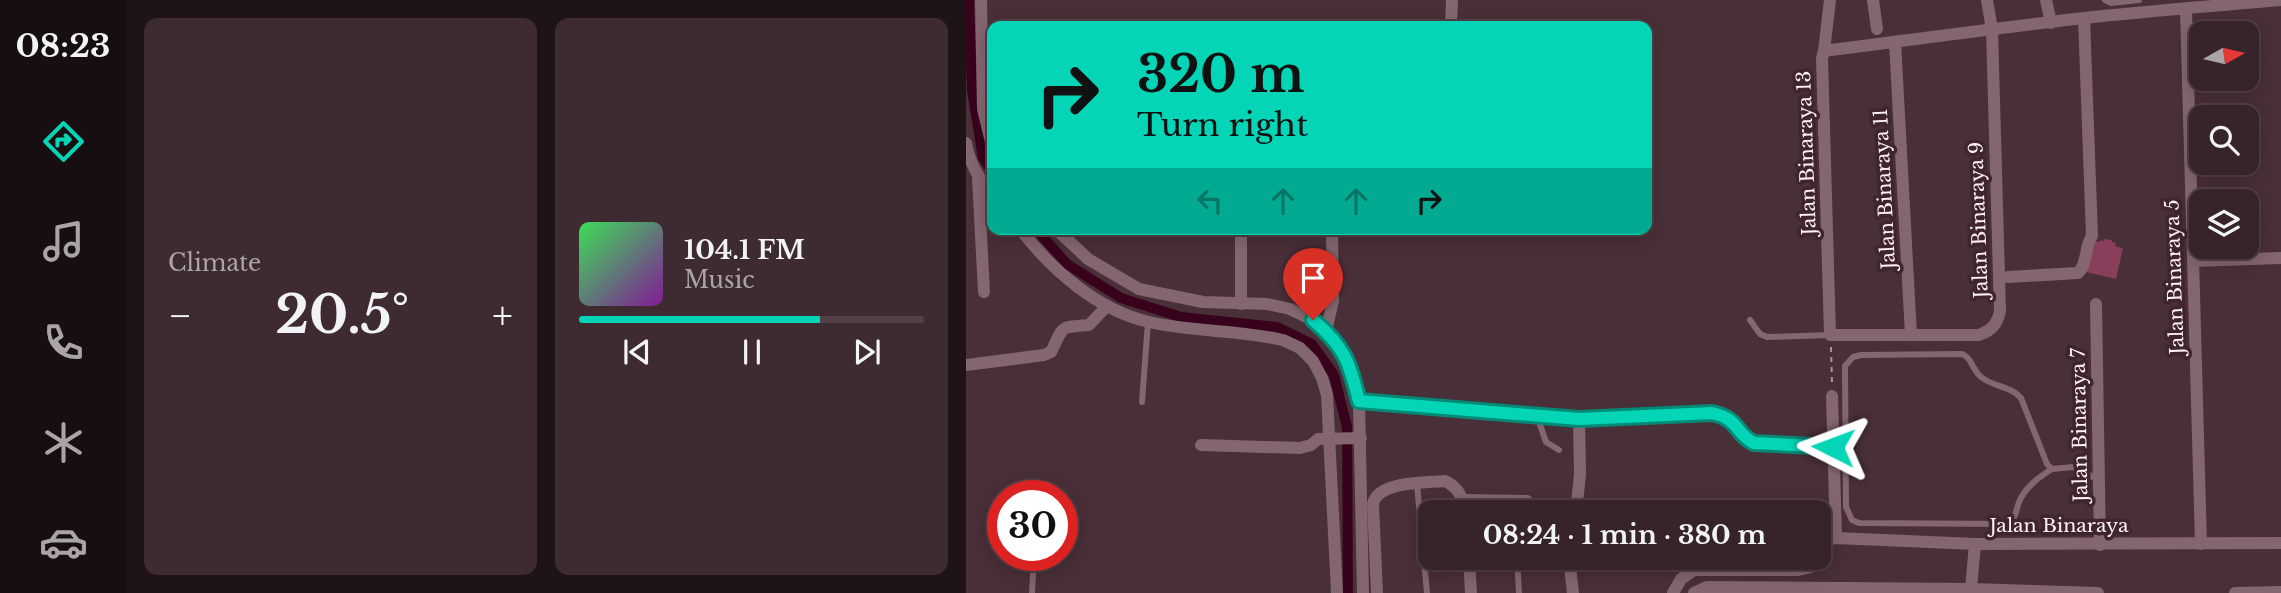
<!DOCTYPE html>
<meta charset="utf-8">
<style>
:root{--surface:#37232a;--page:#3e2b32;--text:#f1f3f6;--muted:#aaa4a8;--line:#514047;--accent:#03d5b6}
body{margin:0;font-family:"Libre Baskerville",serif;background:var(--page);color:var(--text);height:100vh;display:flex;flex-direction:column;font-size:26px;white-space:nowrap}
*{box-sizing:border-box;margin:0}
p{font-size:23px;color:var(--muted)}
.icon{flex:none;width:38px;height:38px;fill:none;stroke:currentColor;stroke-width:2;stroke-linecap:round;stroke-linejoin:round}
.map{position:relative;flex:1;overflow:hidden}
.sheet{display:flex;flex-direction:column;gap:18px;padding:18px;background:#1e1317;width:840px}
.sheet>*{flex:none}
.guide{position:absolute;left:21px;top:21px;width:665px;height:214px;border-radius:14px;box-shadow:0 4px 18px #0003,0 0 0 2px var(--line);background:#03d5b6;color:#111;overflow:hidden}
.needle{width:46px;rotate:82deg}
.controls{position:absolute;left:1223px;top:21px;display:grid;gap:14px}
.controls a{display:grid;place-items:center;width:70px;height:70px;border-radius:14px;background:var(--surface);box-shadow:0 4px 18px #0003,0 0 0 2px var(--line);font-size:35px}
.speed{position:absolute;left:21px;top:480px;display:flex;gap:14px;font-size:35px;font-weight:700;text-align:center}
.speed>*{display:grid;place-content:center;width:91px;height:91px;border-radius:50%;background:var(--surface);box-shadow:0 4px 18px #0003,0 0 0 2px var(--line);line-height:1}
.speed .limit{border:10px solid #d22;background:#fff;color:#111}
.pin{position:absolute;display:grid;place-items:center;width:60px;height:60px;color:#fff;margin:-72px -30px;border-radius:50% 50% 50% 0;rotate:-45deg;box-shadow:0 0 7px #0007}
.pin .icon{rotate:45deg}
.me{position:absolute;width:77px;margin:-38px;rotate:273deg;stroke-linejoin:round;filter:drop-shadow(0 0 5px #0008)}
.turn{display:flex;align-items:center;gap:24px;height:147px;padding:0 35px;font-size:32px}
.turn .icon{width:91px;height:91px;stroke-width:2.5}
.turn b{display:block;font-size:49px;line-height:60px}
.lanes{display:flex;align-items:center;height:66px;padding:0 35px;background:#0003;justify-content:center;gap:35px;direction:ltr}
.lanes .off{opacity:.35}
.big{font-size:52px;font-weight:700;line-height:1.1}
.sheet .widget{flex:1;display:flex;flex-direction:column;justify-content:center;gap:10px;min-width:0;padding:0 24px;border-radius:14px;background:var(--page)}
.song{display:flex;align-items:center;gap:21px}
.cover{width:84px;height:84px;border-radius:10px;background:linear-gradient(135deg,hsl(130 70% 55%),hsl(290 70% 35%))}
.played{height:7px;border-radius:4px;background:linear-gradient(90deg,var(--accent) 70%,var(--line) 70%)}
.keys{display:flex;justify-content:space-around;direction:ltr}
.heat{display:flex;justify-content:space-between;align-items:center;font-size:38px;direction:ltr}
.sheet .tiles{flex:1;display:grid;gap:18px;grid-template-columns:repeat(2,1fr)}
.trip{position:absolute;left:452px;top:500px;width:413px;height:70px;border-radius:14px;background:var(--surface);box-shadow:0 4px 18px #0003,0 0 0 2px var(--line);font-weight:700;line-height:70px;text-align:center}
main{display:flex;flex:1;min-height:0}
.tab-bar{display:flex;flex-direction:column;width:126px;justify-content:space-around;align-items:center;background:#160e11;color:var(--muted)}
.tab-bar .icon{width:49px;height:49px}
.tab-bar .active{color:var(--accent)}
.tab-bar b{font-size:32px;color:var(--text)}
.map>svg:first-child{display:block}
</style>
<main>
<nav class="tab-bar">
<b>08:23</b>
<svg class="icon active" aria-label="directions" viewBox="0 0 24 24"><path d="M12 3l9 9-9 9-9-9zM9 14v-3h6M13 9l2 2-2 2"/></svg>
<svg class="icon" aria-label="music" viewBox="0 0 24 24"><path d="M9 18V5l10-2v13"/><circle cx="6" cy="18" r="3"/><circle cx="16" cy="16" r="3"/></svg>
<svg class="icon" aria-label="phone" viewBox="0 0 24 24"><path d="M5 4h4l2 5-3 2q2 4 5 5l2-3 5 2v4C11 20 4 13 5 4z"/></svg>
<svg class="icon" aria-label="climate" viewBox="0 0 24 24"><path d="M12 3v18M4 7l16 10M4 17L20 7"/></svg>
<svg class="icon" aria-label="car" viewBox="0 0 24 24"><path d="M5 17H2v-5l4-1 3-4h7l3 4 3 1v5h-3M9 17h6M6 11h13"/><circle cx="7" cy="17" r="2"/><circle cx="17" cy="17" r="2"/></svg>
</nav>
<section class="sheet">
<div class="tiles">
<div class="widget"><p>Climate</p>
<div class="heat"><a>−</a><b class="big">20.5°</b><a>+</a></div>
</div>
<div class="widget">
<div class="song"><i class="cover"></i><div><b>104.1 FM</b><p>Music</p></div></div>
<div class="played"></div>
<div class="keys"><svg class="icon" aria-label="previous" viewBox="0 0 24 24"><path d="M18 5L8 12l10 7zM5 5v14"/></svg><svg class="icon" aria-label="pause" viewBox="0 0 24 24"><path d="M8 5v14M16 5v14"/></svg><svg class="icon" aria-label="next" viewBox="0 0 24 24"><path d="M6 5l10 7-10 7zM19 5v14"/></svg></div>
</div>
</div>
</section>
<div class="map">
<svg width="1315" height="593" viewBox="0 0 1315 593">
<rect width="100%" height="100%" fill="#492f38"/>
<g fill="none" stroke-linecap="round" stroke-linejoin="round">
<g stroke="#38021c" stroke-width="10">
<polyline points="3,0 6,90 17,158 26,171"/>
<polyline points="70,229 101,264 155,298 215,317 311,327 346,344 368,375 381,427 382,593"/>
</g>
</g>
<polygon fill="#893e5b" points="1138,239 1146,240 1146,242 1150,243 1149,246 1157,248 1150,279 1120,272 1127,241 1133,242 1134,240 1138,241"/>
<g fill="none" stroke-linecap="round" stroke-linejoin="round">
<polyline stroke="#a9969c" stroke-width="2" stroke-dasharray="5 5" stroke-linecap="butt" points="865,347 866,383"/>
<g stroke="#846670" stroke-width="6">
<polyline points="1139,0 1145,3 1173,0"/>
<polyline points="784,320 794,334 801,337 864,335"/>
<polyline points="176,402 182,322"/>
<polyline points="571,416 580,442 593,450"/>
<path d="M1086 469C1073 477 1059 487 1053 502 1050 510 1050 517 1044 524L893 523 886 520 880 507 879 366 887 357 895 355 996 354C1007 359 1005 368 1014 376 1025 387 1044 385 1055 398L1081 464 1086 469 1107 467 1131 479"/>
<polyline points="451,484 461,593"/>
<polyline points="551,558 553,593"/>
<polyline points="66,593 68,555"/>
</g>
<g stroke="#846670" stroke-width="12">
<polyline points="15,0 17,109 26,146"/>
<polyline points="907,0 911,29"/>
<path d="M1021 0 1026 30 1034 311C1031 325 1026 330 1013 335H864L856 58 858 51C944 40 1031 28 1118 18 1183 11 1249 6 1315 0"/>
<polyline points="1080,0 1085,23"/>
<polyline points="1220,9 1235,544"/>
<polyline points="485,26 486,0"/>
<polyline points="929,42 945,335"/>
<polyline points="858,51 864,0"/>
<path d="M0 143C3 163 13 179 26 195"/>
<polyline points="12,178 18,292"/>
<path d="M54 229C86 270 131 310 183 322 227 332 273 330 317 340L334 348 347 361 356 378 361 395 371 593"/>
<polyline points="90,229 122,259 173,289 237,302 301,304 324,309 347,320 371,342 383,364 393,401 397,593"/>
<polyline points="275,229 275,304"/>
<polyline points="1227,261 1315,258"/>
<path d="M1042 277 1112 273C1122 264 1118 247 1126 236L1118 18"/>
<polyline points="1130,304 1134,545"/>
<polyline points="360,331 367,301 366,229"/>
<path d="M0 365 78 355 85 352C98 326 92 327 123 325L140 307"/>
<polyline points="866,396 870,538"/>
<path d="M393 401 613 419 746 413C774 419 769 433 788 443L868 448"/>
<polyline points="235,445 334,448 345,445 352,439 395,438"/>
<polyline points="498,500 561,501 563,503 564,513"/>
<polyline points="610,513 614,474 613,419"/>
<polyline points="852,552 858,541 870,538 1009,544 1315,543"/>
<polyline points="503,558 505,593"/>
<polyline points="603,558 607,593"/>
<polyline points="1005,589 1132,593"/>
<path d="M411 593 407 504C412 481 459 483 479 481 492 487 498 499 499 513"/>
<polyline points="707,593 715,579 728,570 832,570 845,567 851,558"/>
<polyline points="728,593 741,587 1005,589 1009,544"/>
<polyline points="1269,593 1315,592"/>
</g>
</g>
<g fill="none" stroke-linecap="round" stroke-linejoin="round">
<defs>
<path id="route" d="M347 320C379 347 383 362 393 401L613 419 746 413C774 419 769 434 788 443L867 447"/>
</defs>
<use href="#route" stroke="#028a76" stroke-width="18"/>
<use href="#route" stroke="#03d5b6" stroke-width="12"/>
</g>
<g text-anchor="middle" stroke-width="7" stroke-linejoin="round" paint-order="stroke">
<g font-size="19" fill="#fff1f5" stroke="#3e252e">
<text transform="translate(840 153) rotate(-92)" y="7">Jalan Binaraya 13</text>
<text transform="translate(918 189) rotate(-93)" y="7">Jalan Binaraya 11</text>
<text transform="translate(1012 220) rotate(-92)" y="7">Jalan Binaraya 9</text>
<text transform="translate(1208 277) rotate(-92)" y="7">Jalan Binaraya 5</text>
<text transform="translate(1113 425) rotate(-91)" y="7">Jalan Binaraya 7</text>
<text x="1093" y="532">Jalan Binaraya</text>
</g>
</g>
</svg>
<div class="controls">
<a><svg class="needle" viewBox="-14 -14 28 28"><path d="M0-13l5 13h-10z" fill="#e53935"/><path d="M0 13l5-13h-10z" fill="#aaa4a8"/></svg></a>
<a><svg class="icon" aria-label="search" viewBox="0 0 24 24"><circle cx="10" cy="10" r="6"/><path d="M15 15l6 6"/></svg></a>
<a><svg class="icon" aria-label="layers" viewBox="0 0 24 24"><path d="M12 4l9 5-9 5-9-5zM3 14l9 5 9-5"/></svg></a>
</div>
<div class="speed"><div class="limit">30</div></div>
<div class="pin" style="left:347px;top:320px;background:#d93025"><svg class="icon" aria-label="arrive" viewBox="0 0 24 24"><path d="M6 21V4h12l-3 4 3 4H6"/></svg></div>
<svg class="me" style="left:867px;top:447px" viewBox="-20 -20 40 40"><path d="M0-17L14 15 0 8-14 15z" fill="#03d5b6" stroke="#fff" stroke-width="4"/></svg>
<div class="trip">08:24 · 1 min · 380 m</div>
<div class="guide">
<div class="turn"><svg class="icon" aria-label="right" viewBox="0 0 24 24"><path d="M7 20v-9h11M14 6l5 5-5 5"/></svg><div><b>320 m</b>Turn right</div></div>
<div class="lanes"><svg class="icon off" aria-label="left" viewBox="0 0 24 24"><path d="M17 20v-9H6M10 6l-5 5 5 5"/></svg><svg class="icon off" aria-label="ahead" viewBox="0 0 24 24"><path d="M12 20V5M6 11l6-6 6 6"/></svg><svg class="icon off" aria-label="ahead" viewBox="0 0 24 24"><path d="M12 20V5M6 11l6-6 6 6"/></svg><svg class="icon" aria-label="right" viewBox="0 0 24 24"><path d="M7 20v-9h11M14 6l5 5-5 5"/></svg></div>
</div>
</div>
</main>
